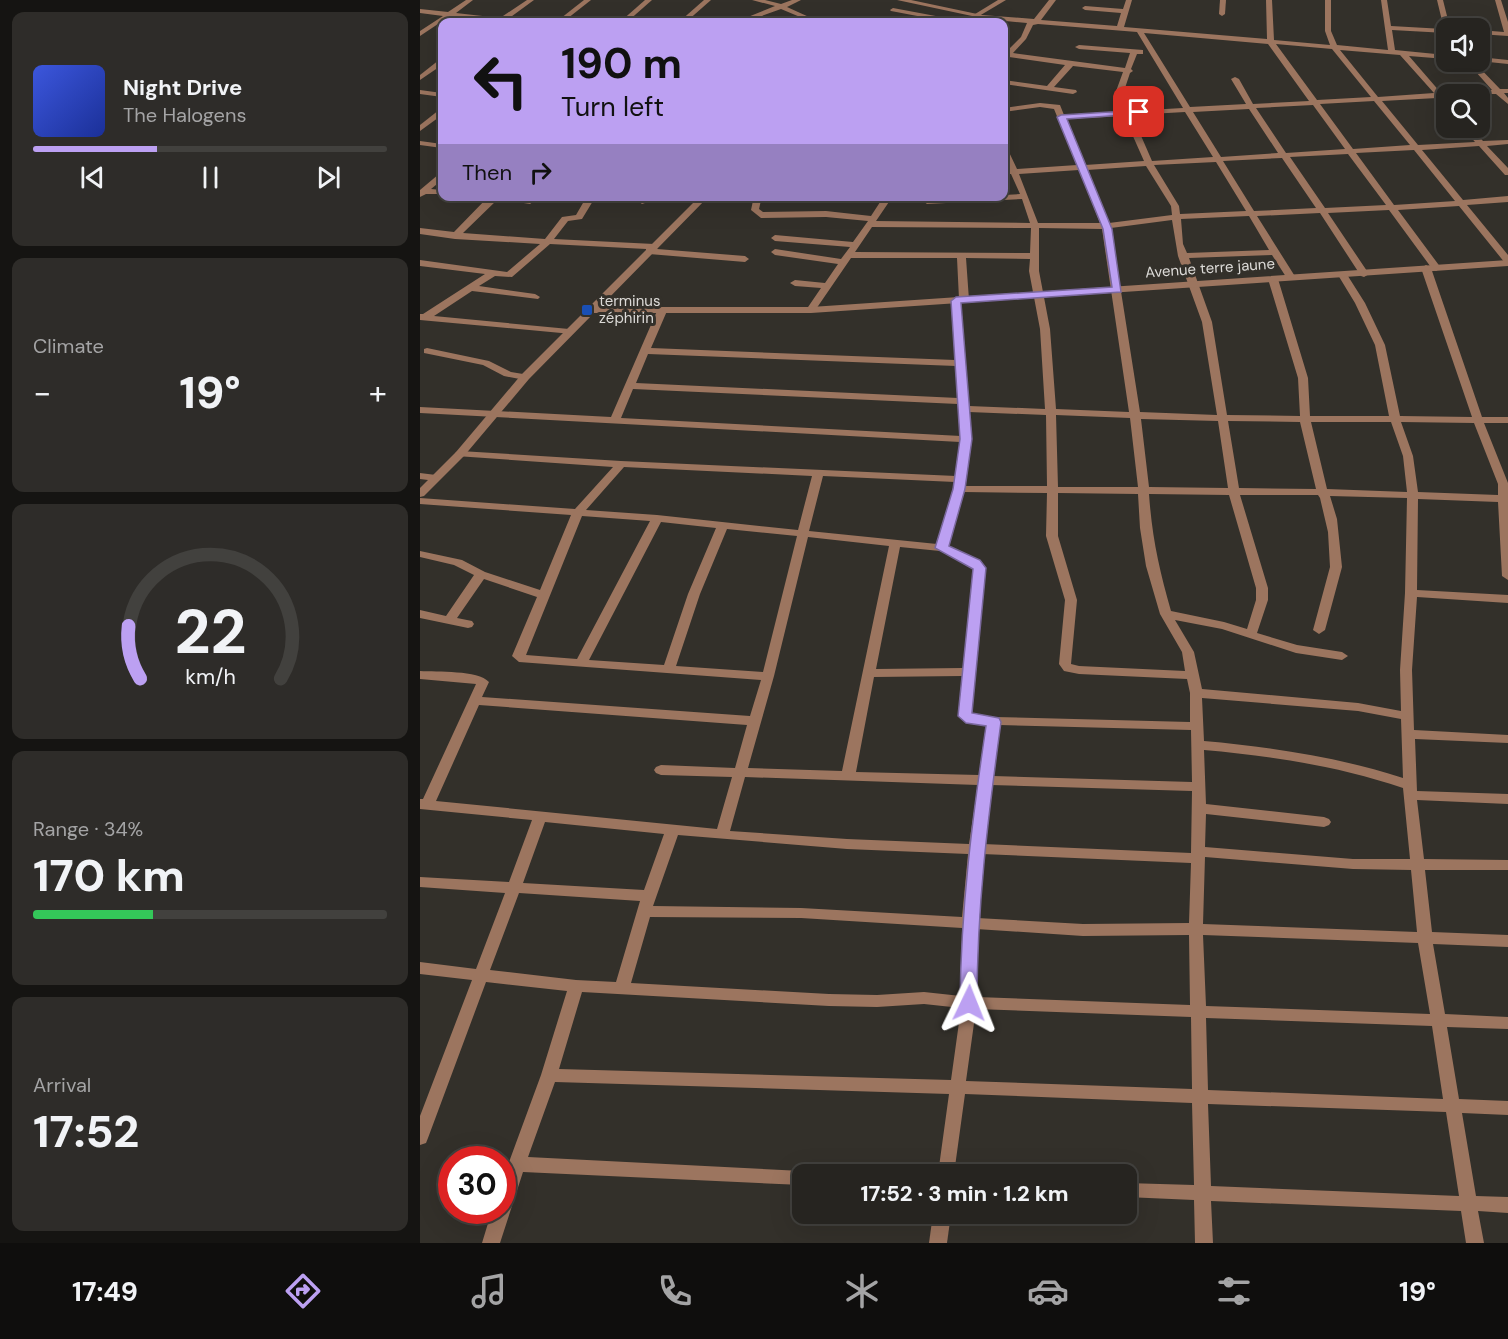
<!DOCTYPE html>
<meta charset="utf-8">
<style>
:root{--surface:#262420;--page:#2e2c29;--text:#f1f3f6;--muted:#a4a4a5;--line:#42413e;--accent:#bca0f2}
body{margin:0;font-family:"DM Sans",sans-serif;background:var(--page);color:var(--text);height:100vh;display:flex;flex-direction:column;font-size:22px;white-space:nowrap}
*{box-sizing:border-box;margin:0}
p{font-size:20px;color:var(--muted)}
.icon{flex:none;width:33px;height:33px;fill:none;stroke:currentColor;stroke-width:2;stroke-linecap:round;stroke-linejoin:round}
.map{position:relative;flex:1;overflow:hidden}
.panel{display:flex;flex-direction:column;gap:12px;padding:12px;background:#151412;width:420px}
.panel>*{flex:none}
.hud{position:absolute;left:18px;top:18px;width:570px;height:183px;border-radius:12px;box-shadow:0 6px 24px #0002,0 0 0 2px var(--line);background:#bca0f2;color:#111;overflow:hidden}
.fabs{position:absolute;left:1016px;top:18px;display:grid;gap:12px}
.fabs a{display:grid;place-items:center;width:54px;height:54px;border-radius:12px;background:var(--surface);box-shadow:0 6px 24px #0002,0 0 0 2px var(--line);font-size:30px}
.speed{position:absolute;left:18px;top:1146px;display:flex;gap:12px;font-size:30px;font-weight:700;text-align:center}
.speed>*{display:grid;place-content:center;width:78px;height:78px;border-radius:50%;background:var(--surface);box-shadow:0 6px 24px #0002,0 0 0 2px var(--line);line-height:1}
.speed .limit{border:9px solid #d22;background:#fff;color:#111}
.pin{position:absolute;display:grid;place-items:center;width:51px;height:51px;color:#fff;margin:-26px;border-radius:12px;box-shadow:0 3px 9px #0006}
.me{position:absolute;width:66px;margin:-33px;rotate:2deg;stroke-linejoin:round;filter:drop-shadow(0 0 4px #0008)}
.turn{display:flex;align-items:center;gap:21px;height:126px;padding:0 24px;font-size:27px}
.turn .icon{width:78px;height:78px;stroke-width:2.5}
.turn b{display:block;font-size:42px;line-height:51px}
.then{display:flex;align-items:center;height:57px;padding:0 24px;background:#0003;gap:12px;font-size:22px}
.big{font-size:45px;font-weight:800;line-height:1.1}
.panel .card{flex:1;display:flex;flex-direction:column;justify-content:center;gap:9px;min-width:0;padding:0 21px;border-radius:12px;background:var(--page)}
.panel .dial{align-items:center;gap:0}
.dial svg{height:156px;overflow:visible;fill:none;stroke:var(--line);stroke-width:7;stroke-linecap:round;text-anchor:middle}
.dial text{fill:var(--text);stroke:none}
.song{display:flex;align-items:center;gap:18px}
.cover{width:72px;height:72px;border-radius:9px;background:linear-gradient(135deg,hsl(230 70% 55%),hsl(230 70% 35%))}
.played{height:6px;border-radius:3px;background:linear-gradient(90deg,var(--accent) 35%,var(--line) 35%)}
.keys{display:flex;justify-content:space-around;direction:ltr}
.heat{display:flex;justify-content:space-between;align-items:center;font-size:33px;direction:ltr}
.charge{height:9px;border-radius:4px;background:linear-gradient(90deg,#34c759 34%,var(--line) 0)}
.trip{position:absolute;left:372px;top:1164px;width:345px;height:60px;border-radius:12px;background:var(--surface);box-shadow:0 6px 24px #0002,0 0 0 2px var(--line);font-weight:800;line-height:60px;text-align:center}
.tabs{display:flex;height:96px;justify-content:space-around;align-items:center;background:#0f0e0d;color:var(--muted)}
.tabs .icon{width:42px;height:42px}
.tabs .current{color:var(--accent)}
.tabs b{font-size:27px;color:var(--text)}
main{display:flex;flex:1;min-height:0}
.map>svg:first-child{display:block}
</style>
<main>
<section class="panel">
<div class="card">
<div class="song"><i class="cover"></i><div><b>Night Drive</b><p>The Halogens</p></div></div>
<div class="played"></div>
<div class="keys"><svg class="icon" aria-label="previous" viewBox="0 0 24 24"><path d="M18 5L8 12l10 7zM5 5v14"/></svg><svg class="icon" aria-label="pause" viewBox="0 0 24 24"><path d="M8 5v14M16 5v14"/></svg><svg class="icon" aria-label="next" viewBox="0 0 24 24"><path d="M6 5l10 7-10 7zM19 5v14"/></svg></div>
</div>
<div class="card"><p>Climate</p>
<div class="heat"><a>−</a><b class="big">19°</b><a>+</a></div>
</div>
<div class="card dial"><svg viewBox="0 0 100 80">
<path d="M14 69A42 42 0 1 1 86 69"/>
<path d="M14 69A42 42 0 0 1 8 42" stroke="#bca0f2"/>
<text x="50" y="56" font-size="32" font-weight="700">22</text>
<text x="50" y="72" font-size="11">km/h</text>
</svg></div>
<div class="card"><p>Range · 34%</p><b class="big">170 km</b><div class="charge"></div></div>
<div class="card"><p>Arrival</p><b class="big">17:52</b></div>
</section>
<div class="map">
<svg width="1088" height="1243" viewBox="0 0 1088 1243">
<rect width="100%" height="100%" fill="#33302a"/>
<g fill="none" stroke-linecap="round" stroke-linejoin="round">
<g fill="#9c755f" fill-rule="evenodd">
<polygon points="46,0 53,0 36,13 80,18 107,0 114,0 88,19 100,21 101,22 78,22 30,16 0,36 0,31 23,16 0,13 0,9 28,12"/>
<polygon points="164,0 171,0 143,22 136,22"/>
<polygon points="225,0 232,0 207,22 200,22"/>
<polygon points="284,0 291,0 266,22 259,22"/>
<polygon points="332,0 345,0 361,4 372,0 381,0 367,7 400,22 392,22 361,9 325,22 317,22 318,21 355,6"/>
<path d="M477 0H491L562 15 614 19 629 0H636L621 20 697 26 701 13 665 10 662 8 665 6 703 9 706 0H712L704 27 847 39 846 0H852L854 40 910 45 905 31V0H911V31L917 45 968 50 961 0H967L971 26 1024 29 1017 0H1023L1030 28H1026V33L972 30 975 50 1026 55V59L989 56 1021 93 1072 90 1047 62H1054L1080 89H1088V93H1084L1088 98V104L1076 94H1026V105L1017 98 962 101 998 145 1055 142 1043 128H1051L1063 141 1088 140V144L1067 146 1088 168V175H1085L1059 146 1002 150 1043 200 1088 196V202L1047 205 1088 255V264L1085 263 1039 206 978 210 1021 268 1016 271 1013 270 969 210 908 213 949 274 944 277 941 276 900 213 837 216 876 278 874 280H868L852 255 769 258 792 322 807 415 880 416 878 378 848 279 853 276 858 279 888 378 890 416H969L955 345 935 303 918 275 923 272 926 273 945 303 965 345 980 416 1052 417 1001 268 1006 265 1011 268 1062 417H1088V423H1064L1088 483V580L1082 576 1078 502 998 499 997 590 1088 595V603L997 597 992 670 994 730 1088 735V743L995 739 997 791 1088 794V804L997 800 1004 859 1088 860V870H1005L1012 932 1088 935V947L1013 944 1025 1014 1088 1017V1029L1027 1027 1039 1099 1088 1101V1115L1042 1113 1056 1196 1088 1197V1213L1058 1211 1064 1243H1046L1041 1211 791 1201 793 1243H775L774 1200 706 1197V1183L774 1185 772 1103 545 1094 534 1174H518L529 1094 135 1082 108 1157 382 1171 389 1174H382V1185L103 1172 80 1243H62L72 1210H82V1181L121 1075 147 991 66 982 8 1138 6 1143 0 1145V1116L52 980 0 974V962L56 969 85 893 0 887V877L89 882 112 820 0 809V799H3L56 684 0 679V671C17 672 58 670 69 682L62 697 330 716 341 680 99 662 92 656 117 597 64 579 37 618 52 621 54 624 52 627 48 628 0 618V610L26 616 54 575 34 565 0 557V551L42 560 65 572 120 590 151 515 0 504V498L155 509 193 467 36 456 35 454 36 452 40 451 201 461 536 476 540 442 0 413V407L191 417 237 311 242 308 247 311 231 348 535 360 531 301 536 298 539 299 537 258H431L394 312H388L386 310 401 288 375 286 370 283 375 280 405 283 418 264 355 255 351 252 355 249 421 259 430 247 355 241 351 238 355 235 433 242 448 221 406 217 341 218 331 210 334 196H342L339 209 343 212 406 211 451 216 464 196H473L456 221 610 223 602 199 507 204 503 201 507 198 584 196V195L600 194 591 174H584V170L589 169 584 158V148L588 150 597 169 657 165 634 109 620 107 584 112V108L620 103 640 105 644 115 702 111 695 94 703 72 653 66 634 87 656 90 657 92 653 94 584 84V80L627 86 645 65 589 57 584 60V54L601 37 607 23 555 18 552 16ZM618 24 717 32 763 108 710 111 703 94 710 73 713 71 711 69 717 54H723V50L659 45 655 47 659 49 710 53 705 68 593 53 606 39 613 25ZM724 33 848 44 889 101 833 104 819 79 815 77 811 79 826 104 770 107ZM856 44 912 49 951 97 897 100ZM920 50 980 55 1014 93 958 97ZM954 101 990 145 933 149 900 104ZM893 105 925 149 866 153 836 108ZM829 109 858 153 801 157 773 112ZM765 112 793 157 732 161 712 115ZM704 116 724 161 665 165 646 119ZM994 150 1035 201 974 205 936 153ZM928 154 966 205 905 208 870 157ZM862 158 896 208 834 211 803 161ZM796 162 826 211 760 214 759 206 734 165ZM726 166 751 206 752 215 689 223 667 170ZM659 170 680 223H618L599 174ZM829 216 849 250 767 253 763 244 761 219ZM752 220 758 256 782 322 797 415 720 412 691 228ZM452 227 611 228 610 253 435 252ZM619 228 682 229 709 412 636 409 630 329 619 271ZM546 258 610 259 609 271 620 329 625 409 549 406 541 302 544 303 549 300ZM228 354 536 366 538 398 216 383ZM213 389 538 404 541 436 201 418ZM549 412 626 415 627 486H545L551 439ZM636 415 710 418 718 487H638ZM721 419 798 421 808 488 729 487ZM808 421 880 422 896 489 819 488ZM891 422H971L983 456 987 492 907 489ZM981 422 1054 423 1078 484V495L998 492 993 456ZM204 467 392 476 378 530 237 515 166 510ZM403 476 535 482 517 544 389 531ZM544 492 627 493 626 536 645 600 639 664 644 671 659 674 767 679 770 693V722L574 717 552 713 565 568 559 561 528 547ZM638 493 718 494 720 528 726 566 740 614 762 652 765 671 659 666 651 664 657 600 638 536ZM729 494 809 495 836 588V600L827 629 804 622 751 611C739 569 732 537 729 494ZM820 495H898L900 498 908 532 910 567 893 630 899 634 905 630 922 567 917 519 910 496 987 498 985 593 980 670 981 711 938 703 782 689 774 652 755 620 802 629 876 653 922 660 928 656 922 652 877 645 837 633 848 600V588ZM162 516 230 521 157 659 106 655ZM241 522 296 528 268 594 244 665 169 660ZM307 529 377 536 343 672 256 666 280 594ZM388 537 469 546 422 771 328 768 354 676ZM480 547 520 551 551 565 553 568 543 668 456 669ZM542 676 539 715 546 722 567 725 559 775 436 772 454 677ZM782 698 938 711 981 719 983 778C918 757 851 747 784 741ZM59 705 327 725 315 768 241 765 236 767 234 770 236 773 241 775 312 777 297 829 16 801ZM580 725 771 730 772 782 573 776ZM784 750C852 756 918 766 983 788L990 859H933L785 847 786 814 904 827 909 825 911 822 909 819 904 817 786 804ZM325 777 558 785 549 844 427 839 310 831ZM571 785 772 791 771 853 563 844ZM125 822 244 834 224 890 103 883ZM258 835 427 849 548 854 542 917 381 908 233 906ZM562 854 771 863 769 923 663 924 557 918ZM785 857 933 869 991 870 997 932 783 924ZM99 893 220 901 196 982 156 980 70 970ZM230 917 381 918 542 928 541 996 504 992 457 995 409 994 211 983ZM556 929 663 936 769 935 770 1005 557 997ZM783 935 998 943 1010 1014 786 1006ZM162 992 409 1006 457 1007 504 1004 541 1008 531 1080 139 1069ZM556 1009 771 1017 772 1089 546 1081ZM786 1018 1012 1026 1023 1099 788 1090ZM788 1104 1026 1112 1039 1196 791 1186Z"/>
<polygon points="800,0 806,0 805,14 802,16 799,14"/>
<polygon points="1075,0 1081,0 1088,22 1088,36 1059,34 1059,30 1084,32"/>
<polygon points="473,8 537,20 540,22 529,22 471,11 470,10"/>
<polygon points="1059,57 1088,60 1088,64 1059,61"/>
<polygon points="19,60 22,60 22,65 0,80 0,75"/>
<polygon points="0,90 22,93 22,97 0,94"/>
<polygon points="19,110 22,110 22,115 0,131 0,125"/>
<polygon points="0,141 22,144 22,148 0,145"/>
<polygon points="19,174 22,174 22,180 11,189 22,190 22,194 6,194 0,197 0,190"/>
<polygon points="69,196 95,196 114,201 110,204 78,199 43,233 125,239 142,217 156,215 167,196 176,196 162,219 148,221 134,239 234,244 238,247 237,249 325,256 329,259 325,262 229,254 226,253 226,249 130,244 92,277 75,276 59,286 115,294 120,297 118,299 52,291 14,316 149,329 152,330 152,334 0,320 0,314 3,314 65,274 0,266 0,260 87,272 120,244 35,239 0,234 0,228 34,232"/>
<polygon points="220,196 228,196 225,203 222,204 218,201"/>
<polygon points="7,348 69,361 91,372 109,375 110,377 105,380 84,376 63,365 4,353 4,349"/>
<polygon points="0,473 16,475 21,478 16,481 0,479"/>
<polygon points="513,1214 531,1214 527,1243 509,1243"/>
</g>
<g fill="#9c755f" fill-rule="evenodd">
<polygon points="578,0 586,0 549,22 542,22"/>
<polygon points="280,196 289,196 180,307 391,307 1088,260 1088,266 391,313 174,313 109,379 44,456 4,496 0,497 0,488 36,452 101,375"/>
</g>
</g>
<path fill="#bca0f2" stroke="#7a689d" stroke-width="1.5" d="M722 110 724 112 719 114 647 119 692 229 701 292 541 303 552 439 545 489 529 546 560 560 566 568 552 713 579 718 581 722C568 818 557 905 557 1003L555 1008H542L540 1003C541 906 552 821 566 726L546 723 538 716 553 569 515 548 533 489 540 439 531 301 536 297 692 287 683 229 637 117 641 115Z"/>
<rect fill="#1a4fb4" stroke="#33302a" stroke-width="2" x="161" y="304" width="12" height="12" rx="3"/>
<g text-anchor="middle" stroke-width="6" stroke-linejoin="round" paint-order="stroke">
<g font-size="15" fill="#dcdad7" stroke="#33302a">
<text transform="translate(790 268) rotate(-4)" y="5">Avenue terre jaune</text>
</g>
<g font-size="15" fill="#dcdad7" stroke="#33302a" text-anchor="start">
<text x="179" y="306">terminus<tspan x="179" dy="17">zéphirin</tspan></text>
</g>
</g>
</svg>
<div class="fabs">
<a><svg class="icon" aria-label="sound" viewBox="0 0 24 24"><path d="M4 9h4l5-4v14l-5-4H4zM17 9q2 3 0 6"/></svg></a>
<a><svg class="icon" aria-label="search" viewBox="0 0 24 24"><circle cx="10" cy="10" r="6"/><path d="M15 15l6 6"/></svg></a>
</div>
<div class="speed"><div class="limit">30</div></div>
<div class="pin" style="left:719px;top:112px;background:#d93025"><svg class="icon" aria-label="arrive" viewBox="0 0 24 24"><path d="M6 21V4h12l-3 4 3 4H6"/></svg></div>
<svg class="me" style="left:549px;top:1003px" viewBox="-20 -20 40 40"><path d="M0-17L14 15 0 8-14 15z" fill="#bca0f2" stroke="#fff" stroke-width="4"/></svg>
<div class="trip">17:52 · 3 min · 1.2 km</div>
<div class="hud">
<div class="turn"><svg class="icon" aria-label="left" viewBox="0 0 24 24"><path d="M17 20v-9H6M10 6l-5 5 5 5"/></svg><div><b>190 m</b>Turn left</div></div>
<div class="then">Then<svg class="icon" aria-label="right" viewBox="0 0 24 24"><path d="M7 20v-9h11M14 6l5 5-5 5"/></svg></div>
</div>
</div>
</main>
<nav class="tabs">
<b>17:49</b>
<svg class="icon current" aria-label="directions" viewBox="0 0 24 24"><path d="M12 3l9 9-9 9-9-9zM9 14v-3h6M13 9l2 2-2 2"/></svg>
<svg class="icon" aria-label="music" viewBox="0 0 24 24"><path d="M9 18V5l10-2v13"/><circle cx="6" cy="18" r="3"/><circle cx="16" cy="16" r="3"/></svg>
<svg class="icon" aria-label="phone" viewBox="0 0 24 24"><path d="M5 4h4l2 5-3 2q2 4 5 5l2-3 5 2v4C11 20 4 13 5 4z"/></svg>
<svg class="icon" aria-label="climate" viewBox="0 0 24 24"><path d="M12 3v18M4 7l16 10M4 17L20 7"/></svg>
<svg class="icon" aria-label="car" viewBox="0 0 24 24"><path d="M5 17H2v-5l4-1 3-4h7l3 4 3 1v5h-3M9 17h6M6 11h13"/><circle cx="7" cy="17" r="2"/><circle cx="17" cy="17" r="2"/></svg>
<svg class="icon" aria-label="filters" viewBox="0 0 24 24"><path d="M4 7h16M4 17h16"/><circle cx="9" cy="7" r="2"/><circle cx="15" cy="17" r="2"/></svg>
<b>19°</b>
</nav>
